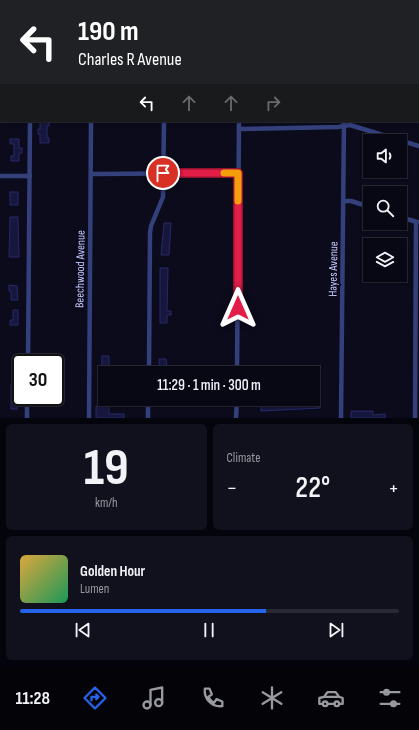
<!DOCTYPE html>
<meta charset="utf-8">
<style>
:root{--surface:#080815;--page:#11111e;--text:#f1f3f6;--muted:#989aa0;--line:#292934;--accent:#2563eb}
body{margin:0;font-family:"Sofia Sans Condensed",sans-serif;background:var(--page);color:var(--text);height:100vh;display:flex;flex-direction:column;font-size:15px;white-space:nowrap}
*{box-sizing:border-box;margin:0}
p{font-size:13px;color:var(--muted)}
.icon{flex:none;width:22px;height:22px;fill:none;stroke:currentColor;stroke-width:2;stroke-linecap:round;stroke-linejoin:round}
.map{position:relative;height:418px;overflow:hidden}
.panel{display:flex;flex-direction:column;gap:6px;padding:6px;background:#04040c;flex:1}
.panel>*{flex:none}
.top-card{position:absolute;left:0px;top:0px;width:419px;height:122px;box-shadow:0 1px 3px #0004,0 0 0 1px var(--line);background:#202124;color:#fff;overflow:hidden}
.tools{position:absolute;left:363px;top:134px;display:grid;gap:8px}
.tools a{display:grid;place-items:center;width:44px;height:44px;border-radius:0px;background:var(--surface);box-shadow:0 1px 3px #0004,0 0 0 1px var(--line);font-size:20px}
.speed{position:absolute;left:12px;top:354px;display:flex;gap:8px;font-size:20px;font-weight:700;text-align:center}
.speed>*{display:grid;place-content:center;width:52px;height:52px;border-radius:50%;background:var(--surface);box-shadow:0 1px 3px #0004,0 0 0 1px var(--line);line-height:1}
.speed .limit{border:2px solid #111;border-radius:6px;background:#fff;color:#111}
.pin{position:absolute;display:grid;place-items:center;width:34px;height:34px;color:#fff;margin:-17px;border:2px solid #fff;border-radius:50%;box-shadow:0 1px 4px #0007}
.me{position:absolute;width:44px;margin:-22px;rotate:0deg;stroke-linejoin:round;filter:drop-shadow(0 0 3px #0008)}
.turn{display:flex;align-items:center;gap:14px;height:84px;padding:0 12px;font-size:18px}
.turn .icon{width:52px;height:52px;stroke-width:2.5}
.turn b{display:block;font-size:28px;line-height:34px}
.lanes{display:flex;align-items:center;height:38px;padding:0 12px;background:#0003;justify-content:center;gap:20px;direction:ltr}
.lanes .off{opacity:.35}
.big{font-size:30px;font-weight:600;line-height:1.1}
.panel .widget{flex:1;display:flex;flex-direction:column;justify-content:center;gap:6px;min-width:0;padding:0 14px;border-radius:6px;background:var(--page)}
.panel .dial{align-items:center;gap:0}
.dial b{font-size:52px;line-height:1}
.song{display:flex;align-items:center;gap:12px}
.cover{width:48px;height:48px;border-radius:6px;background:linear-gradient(135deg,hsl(40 70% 55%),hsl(150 70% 35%))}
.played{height:4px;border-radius:2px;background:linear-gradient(90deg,var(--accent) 65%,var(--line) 65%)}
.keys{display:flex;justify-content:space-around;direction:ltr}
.heat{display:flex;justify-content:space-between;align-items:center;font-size:22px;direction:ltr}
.panel .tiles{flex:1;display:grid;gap:6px;grid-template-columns:1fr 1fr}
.widget:last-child{grid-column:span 2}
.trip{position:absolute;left:98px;top:366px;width:222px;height:40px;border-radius:0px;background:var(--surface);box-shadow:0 1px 3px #0004,0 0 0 1px var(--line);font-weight:600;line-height:40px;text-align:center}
.tabs{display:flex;height:64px;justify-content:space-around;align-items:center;background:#030308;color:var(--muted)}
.tabs .icon{width:28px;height:28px}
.tabs .current{color:var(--accent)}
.tabs b{font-size:18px;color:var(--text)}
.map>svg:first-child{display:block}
</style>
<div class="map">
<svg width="419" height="418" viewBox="0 0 419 418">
<rect width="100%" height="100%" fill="#0b0b1c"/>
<g fill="#17163d" stroke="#28286a">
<polygon points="40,121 49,121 49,126 47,126 47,138 49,138 49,143 40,143 40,134 38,134 38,129 40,129"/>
<polygon points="10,139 19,139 19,148 22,148 22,153 19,153 19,161 11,161 11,156 14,156 14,144 10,144"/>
<rect x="10" y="192" width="8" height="13"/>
<polygon points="10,217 18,217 19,257 9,257"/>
<polygon points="164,223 171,223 169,255 161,255"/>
<polygon points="160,268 168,268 167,311 171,311 171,315 167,315 167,323 160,323"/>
<polygon points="9,285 17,286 18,300 11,300 11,291 9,291"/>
<polygon points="13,310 18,310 18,325 10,325 10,320 13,320"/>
<polygon points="102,356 109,356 109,370 105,370 105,399 102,399 101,396"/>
<polygon points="159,359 166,359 168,373 160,373"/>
<rect x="11" y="385" width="6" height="24"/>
<polygon points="313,392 320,392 320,408 261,411 261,399 313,399"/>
<polygon points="96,406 109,406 109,414 124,414 124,418 96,418"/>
<polygon points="351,411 373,411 373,415 385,414 385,418 351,418"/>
</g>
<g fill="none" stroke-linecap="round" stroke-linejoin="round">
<g stroke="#34407c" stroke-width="4.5">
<polyline points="410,0 412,1"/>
<polyline points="31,1 31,0"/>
<polyline points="93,1 93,0"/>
<polyline points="165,1 165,0"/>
<polyline points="239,1 239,0"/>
<polyline points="345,1 345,0"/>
<polyline points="418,3 419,3"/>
<polyline points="418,72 419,73"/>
<polyline points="239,129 338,127 350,125 419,146"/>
<polyline points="91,174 238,173"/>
<polyline points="0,176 30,176"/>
<polyline points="344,201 351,201 370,207"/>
<polyline points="400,217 417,222"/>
<polyline points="28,363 30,121"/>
<polyline points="149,373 150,233 151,226 163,197 164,121"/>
<polyline points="237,373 239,121"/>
<polyline points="27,418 27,397"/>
<polyline points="89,418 91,121"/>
<polyline points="148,418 148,399"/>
<polyline points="236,418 237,399"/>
<polyline points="341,418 344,121"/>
<polyline points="415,418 416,222"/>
</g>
</g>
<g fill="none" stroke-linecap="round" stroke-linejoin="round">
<defs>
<polyline id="route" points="163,173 238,173 238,308"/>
</defs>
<use href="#route" stroke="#92132f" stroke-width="10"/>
<use href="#route" stroke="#e11d48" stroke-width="7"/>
<polyline stroke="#f59e0b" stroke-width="7" points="224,173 238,173 238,201"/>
</g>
<g text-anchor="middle" stroke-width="4" stroke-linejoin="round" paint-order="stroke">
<g font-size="12" fill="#c5caff" stroke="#0b0b1c">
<text transform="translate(80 269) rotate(-89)" y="4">Beechwood Avenue</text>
<text transform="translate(333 269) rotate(-89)" y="4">Hayes Avenue</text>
</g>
</g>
</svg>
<div class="tools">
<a><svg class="icon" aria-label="sound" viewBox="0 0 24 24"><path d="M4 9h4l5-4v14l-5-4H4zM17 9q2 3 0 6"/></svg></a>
<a><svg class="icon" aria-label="search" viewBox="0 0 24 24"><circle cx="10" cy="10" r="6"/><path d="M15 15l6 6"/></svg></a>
<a><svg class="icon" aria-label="layers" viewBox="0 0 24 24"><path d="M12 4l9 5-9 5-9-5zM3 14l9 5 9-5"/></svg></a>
</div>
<div class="speed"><div class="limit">30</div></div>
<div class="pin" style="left:163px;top:173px;background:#d93025"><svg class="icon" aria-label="arrive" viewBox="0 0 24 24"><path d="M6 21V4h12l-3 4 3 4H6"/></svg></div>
<svg class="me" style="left:238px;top:308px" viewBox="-20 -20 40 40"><path d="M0-17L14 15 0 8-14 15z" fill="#e11d48" stroke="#fff" stroke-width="4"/></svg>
<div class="trip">11:29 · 1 min · 300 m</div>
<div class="top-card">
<div class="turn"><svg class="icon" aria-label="left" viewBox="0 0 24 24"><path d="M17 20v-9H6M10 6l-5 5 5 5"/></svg><div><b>190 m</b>Charles R Avenue</div></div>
<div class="lanes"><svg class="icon" aria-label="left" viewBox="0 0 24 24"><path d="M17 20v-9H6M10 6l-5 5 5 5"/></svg><svg class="icon off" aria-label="ahead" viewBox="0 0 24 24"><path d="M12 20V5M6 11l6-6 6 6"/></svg><svg class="icon off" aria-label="ahead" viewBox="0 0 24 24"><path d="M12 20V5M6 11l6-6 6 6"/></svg><svg class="icon off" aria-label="right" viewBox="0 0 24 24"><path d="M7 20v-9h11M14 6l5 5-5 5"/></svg></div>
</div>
</div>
<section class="panel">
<div class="tiles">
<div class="widget dial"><b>19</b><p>km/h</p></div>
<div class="widget"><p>Climate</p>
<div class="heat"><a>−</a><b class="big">22°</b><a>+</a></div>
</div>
<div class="widget">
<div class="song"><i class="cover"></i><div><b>Golden Hour</b><p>Lumen</p></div></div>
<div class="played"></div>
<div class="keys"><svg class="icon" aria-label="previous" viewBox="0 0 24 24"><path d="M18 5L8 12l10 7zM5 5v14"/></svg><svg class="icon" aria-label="pause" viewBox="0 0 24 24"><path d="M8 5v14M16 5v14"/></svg><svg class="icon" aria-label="next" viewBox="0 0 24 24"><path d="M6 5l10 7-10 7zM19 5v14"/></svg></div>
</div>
</div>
</section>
<nav class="tabs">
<b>11:28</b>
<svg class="icon current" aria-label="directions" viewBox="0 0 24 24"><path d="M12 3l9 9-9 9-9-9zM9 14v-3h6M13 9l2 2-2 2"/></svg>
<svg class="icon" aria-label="music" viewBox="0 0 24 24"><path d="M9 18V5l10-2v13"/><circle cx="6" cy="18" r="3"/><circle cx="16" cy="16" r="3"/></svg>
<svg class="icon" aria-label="phone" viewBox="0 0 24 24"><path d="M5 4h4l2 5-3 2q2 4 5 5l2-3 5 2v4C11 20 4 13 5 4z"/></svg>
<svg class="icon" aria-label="climate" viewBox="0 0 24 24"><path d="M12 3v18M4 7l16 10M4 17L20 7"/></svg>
<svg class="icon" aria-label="car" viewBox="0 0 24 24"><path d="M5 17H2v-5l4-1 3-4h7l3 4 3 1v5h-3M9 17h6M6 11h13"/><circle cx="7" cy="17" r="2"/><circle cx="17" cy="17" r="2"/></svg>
<svg class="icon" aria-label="filters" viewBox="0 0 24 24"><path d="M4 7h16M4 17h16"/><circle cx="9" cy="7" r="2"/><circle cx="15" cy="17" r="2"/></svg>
</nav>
